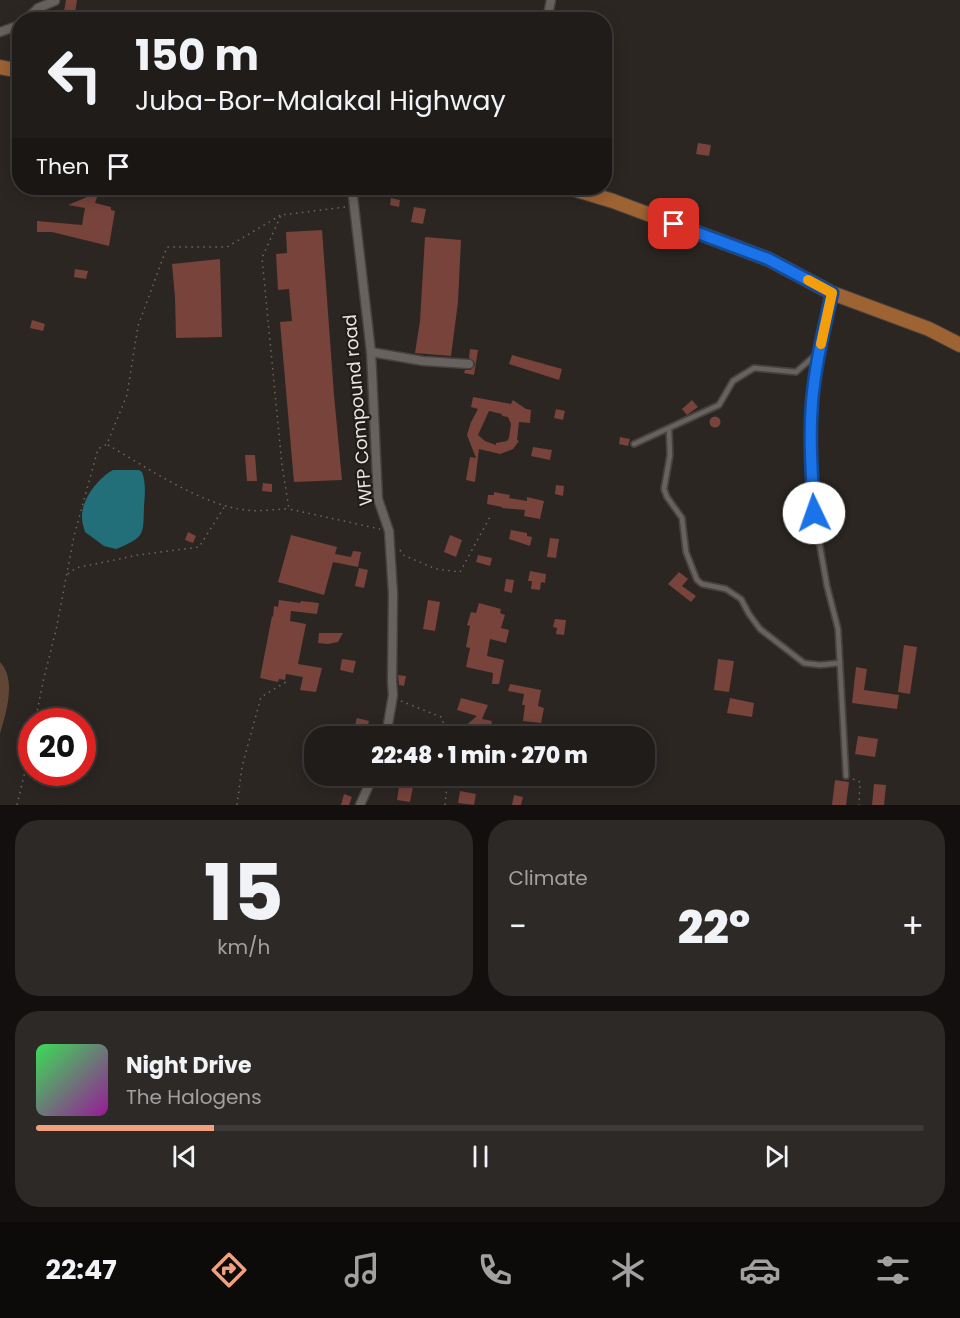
<!DOCTYPE html>
<meta charset="utf-8">
<style>
:root{--surface:#201c1a;--page:#2d2927;--text:#f1f3f6;--muted:#a2a1a2;--line:#3d3a39;--accent:#f2a080}
body{margin:0;font-family:Poppins,sans-serif;background:var(--page);color:var(--text);height:100vh;display:flex;flex-direction:column;font-size:22px;white-space:nowrap}
*{box-sizing:border-box;margin:0}
p{font-size:20px;color:var(--muted)}
.icon{flex:none;width:33px;height:33px;fill:none;stroke:currentColor;stroke-width:2;stroke-linecap:round;stroke-linejoin:round}
.map{position:relative;height:805px;overflow:hidden}
.drawer{display:flex;flex-direction:column;gap:15px;padding:15px;background:#120f0e;flex:1}
.drawer>*{flex:none}
.hud{position:absolute;left:12px;top:12px;width:600px;height:183px;border-radius:24px;box-shadow:0 3px 15px #0003,0 0 0 2px var(--line);background:#201c1a;color:var(--text);overflow:hidden}
.speed{position:absolute;left:18px;top:708px;display:flex;gap:12px;font-size:30px;font-weight:700;text-align:center}
.speed>*{display:grid;place-content:center;width:78px;height:78px;border-radius:50%;background:var(--surface);box-shadow:0 3px 15px #0003,0 0 0 2px var(--line);line-height:1}
.speed .limit{border:9px solid #d22;background:#fff;color:#111}
.pin{position:absolute;display:grid;place-items:center;width:51px;height:51px;color:#fff;margin:-26px;border-radius:12px;box-shadow:0 3px 9px #0006}
.me{position:absolute;width:66px;margin:-33px;rotate:357deg;stroke-linejoin:round;filter:drop-shadow(0 0 4px #0008)}
.turn{display:flex;align-items:center;gap:21px;height:126px;padding:0 24px;font-size:27px}
.turn .icon{width:78px;height:78px;stroke-width:2.5}
.turn b{display:block;font-size:42px;line-height:51px}
.then{display:flex;align-items:center;height:57px;padding:0 24px;background:#0003;gap:12px;font-size:22px}
.big{font-size:45px;font-weight:800;line-height:1.1}
.drawer .tile{flex:1;display:flex;flex-direction:column;justify-content:center;gap:9px;min-width:0;padding:0 21px;border-radius:24px;background:var(--page)}
.drawer .dial{align-items:center;gap:0}
.dial b{font-size:78px;line-height:1}
.song{display:flex;align-items:center;gap:18px}
.cover{width:72px;height:72px;border-radius:9px;background:linear-gradient(135deg,hsl(130 70% 55%),hsl(300 70% 35%))}
.played{height:6px;border-radius:3px;background:linear-gradient(90deg,var(--accent) 20%,var(--line) 20%)}
.keys{display:flex;justify-content:space-around;direction:ltr}
.heat{display:flex;justify-content:space-between;align-items:center;font-size:33px;direction:ltr}
.drawer .tiles{flex:1;display:grid;gap:15px;grid-template-columns:1fr 1fr}
.tile:last-child{grid-column:span 2}
.trip{position:absolute;left:304px;top:726px;width:351px;height:60px;border-radius:24px;background:var(--surface);box-shadow:0 3px 15px #0003,0 0 0 2px var(--line);font-weight:800;line-height:60px;text-align:center}
.dock{display:flex;height:96px;justify-content:space-around;align-items:center;background:#0d0b0a;color:var(--muted)}
.dock .icon{width:42px;height:42px}
.dock .active{color:var(--accent)}
.dock b{font-size:27px;color:var(--text)}
.map>svg:first-child{display:block}
</style>
<div class="map">
<svg width="960" height="805" viewBox="0 0 960 805">
<rect width="100%" height="100%" fill="#2b2622"/>
<path fill="#604634" d="M0 662C17 680 6 713 0 734Z"/>
<path fill="#226f7a" d="M113 470H139L142 472C146 483 145 494 144 506 143 534 146 537 116 549L104 546 85 532C84 528 82 523 82 518 81 500 98 478 113 470Z"/>
<g fill="#77433b" fill-rule="evenodd">
<polygon points="66,0 77,0 75,13 64,11"/>
<polygon points="698,143 711,145 709,156 696,154"/>
<polygon points="99,192 95,203 111,207 111,210 115,211 109,246 52,232 37,232 37,221 82,225 85,208 68,205"/>
<polygon points="391,198 400,200 399,207 390,205"/>
<polygon points="414,207 426,209 423,224 411,222"/>
<polygon points="322,230 334,395 342,480 294,482 280,322 292,321 289,289 278,290 276,254 287,253 286,232"/>
<polygon points="425,237 461,240 458,302 451,356 415,353 420,321"/>
<polygon points="220,259 222,337 176,338 175,297 172,264"/>
<polygon points="75,269 88,271 86,279 74,277"/>
<polygon points="32,320 45,324 43,331 30,328"/>
<polygon points="470,349 478,350 474,375 464,373 465,370 471,370 475,365 474,361 469,358"/>
<polygon points="512,355 562,369 559,380 509,364"/>
<path d="M473 397 511 404 513 400 526 409 531 410 530 423 519 422 517 440 519 441 513 449 500 454 479 449 475 482 466 480 470 457 476 458 467 435 471 422 478 409 471 407ZM489 411 502 414V416L508 417 511 424 509 438 507 441 496 443V445L485 441 478 435Z"/>
<polygon points="692,400 698,407 687,415 682,409"/>
<polygon points="556,409 565,411 563,420 554,418"/>
<circle cx="715" cy="422" r="5.5"/>
<polygon points="620,437 630,439 628,446 619,444"/>
<polygon points="533,447 552,450 550,460 531,456"/>
<polygon points="245,455 255,455 257,481 247,481"/>
<polygon points="263,483 272,484 272,492 262,491"/>
<polygon points="556,485 564,486 563,496 555,494"/>
<polygon points="494,492 510,495 509,498 527,501 527,497 544,501 540,519 524,516 525,510 502,508 502,507 487,504 488,495 494,495"/>
<polygon points="511,530 527,533 527,536 532,537 530,546 509,539"/>
<polygon points="188,532 196,536 193,543 185,540"/>
<polygon points="291,535 337,547 335,554 351,557 353,551 361,552 358,567 333,562 324,595 278,582"/>
<polygon points="450,535 462,540 456,557 444,552"/>
<polygon points="550,538 559,539 556,558 547,557"/>
<polygon points="478,555 492,558 490,566 476,562"/>
<polygon points="359,568 368,570 364,588 355,586"/>
<polygon points="530,571 546,574 545,583 541,582 540,590 531,589 532,581 528,581"/>
<polygon points="679,572 688,579 682,586 696,596 691,602 668,584"/>
<polygon points="506,579 514,580 512,593 504,591"/>
<polygon points="279,600 300,603 301,601 319,603 317,614 291,611 290,621 306,624 298,664 322,668 316,692 300,690 303,677 286,674 285,680 279,679 278,682 260,678 272,616 273,617 274,606 278,607"/>
<polygon points="428,600 440,602 435,631 423,629"/>
<polygon points="479,603 501,609 500,613 505,615 501,628 509,630 506,643 490,639 487,656 504,660 499,684 492,684 493,673 466,667 470,648 466,647 470,626 467,625 471,612 476,613"/>
<polygon points="555,619 566,620 564,635 556,634 557,628 553,627"/>
<polygon points="319,633 343,633 338,642 328,644 318,643"/>
<polygon points="904,645 917,647 910,694 898,692"/>
<polygon points="342,659 356,661 353,673 340,670"/>
<polygon points="718,659 734,661 729,692 714,690"/>
<polygon points="856,667 867,669 864,690 899,695 897,709 852,703"/>
<polygon points="398,675 406,676 404,686 399,685"/>
<polygon points="510,684 541,690 538,706 544,708 541,723 523,721 525,705 522,705 524,694 508,691"/>
<polygon points="461,698 488,705 482,719 492,721 491,723 501,730 496,736 472,733 467,736 462,736 458,732 477,716 457,710"/>
<polygon points="730,698 754,703 752,717 727,713"/>
<polygon points="357,718 369,721 367,728 355,725"/>
<polygon points="536,727 539,734 534,736 514,736"/>
<polygon points="858,736 878,739 875,757 855,754"/>
<polygon points="384,776 415,776 410,802 397,800 399,787 383,784"/>
<polygon points="482,776 495,776 494,784 481,782"/>
<polygon points="835,780 849,782 846,805 832,805"/>
<polygon points="874,784 886,785 884,805 872,805"/>
<polygon points="460,791 476,794 474,805 458,803"/>
<polygon points="344,794 352,797 349,805 341,805"/>
<polygon points="514,795 523,797 521,805 512,805"/>
</g>
<g fill="none" stroke-linecap="round" stroke-linejoin="round">
<defs>
<g id="service">
<polyline points="832,296 819,352 812,402 811,453 814,513 827,586 838,629 846,776"/>
<polyline points="669,430 670,455 664,489 667,497 682,518 686,552 697,580 702,584 726,589 741,599 749,614 760,629 804,663 820,665 840,663"/>
<polyline points="634,444 719,405 733,381 754,368 796,372 819,352"/>
</g>
<g id="minor">
<polyline points="26,20 38,8 55,1"/>
<polyline points="547,20 551,0"/>
<polyline points="0,32 20,25"/>
<polyline points="352,188 371,352 378,499 389,531 393,594 392,682 393,695 386,736"/>
<polyline points="371,352 423,361 469,364"/>
<polyline points="360,805 373,776"/>
</g>
<g id="primary">
<polyline points="0,67 20,71"/>
<polyline points="570,188 613,201 768,259 832,293 929,329 960,345"/>
</g>
</defs>
<use href="#service" stroke="#474240" stroke-width="8"/>
<use href="#minor" stroke="#474240" stroke-width="11"/>
<use href="#primary" stroke="#474240" stroke-width="16"/>
<g stroke="#6d6865" stroke-width="1.5" stroke-dasharray="1.5 4.5" stroke-linecap="butt">
<polyline points="345,207 281,215 262,258 282,465 289,509 380,529"/>
<path d="M108 445C146 467 203 506 246 510 260 512 275 509 288 509"/>
<polyline points="400,550 403,555 436,569 460,572 490,517"/>
<polyline points="68,574 76,568 138,555 199,547 225,506"/>
<polyline points="401,701 441,717 449,736"/>
<polyline points="35,722 43,682 56,630 74,536 98,449 107,444 127,395 138,326 167,247 227,247 281,215"/>
<polyline points="853,779 860,782 859,805"/>
<polyline points="17,805 32,742"/>
<polyline points="237,805 242,767 261,697 286,682"/>
<polyline points="445,805 448,776"/>
</g>
<use href="#service" stroke="#68625e" stroke-width="4.5"/>
<use href="#minor" stroke="#68625e" stroke-width="8"/>
<use href="#primary" stroke="#9d6333" stroke-width="14"/>
</g>
<g fill="none" stroke-linecap="round" stroke-linejoin="round">
<defs>
<path id="route" d="M674 224 768 259 832 293C824 329 815 366 812 402 809 439 812 476 814 513"/>
</defs>
<use href="#route" stroke="#114b97" stroke-width="15"/>
<use href="#route" stroke="#1a73e8" stroke-width="10"/>
<polyline stroke="#f59e0b" stroke-width="10" points="808,280 832,293 821,344"/>
</g>
<g text-anchor="middle" stroke-width="4.5" stroke-linejoin="round" paint-order="stroke">
<g font-size="18" fill="#e9e5e3" stroke="#211c19">
<text transform="translate(358 410) rotate(-95)" y="6">WFP Compound road</text>
</g>
</g>
</svg>
<div class="speed"><div class="limit">20</div></div>
<div class="pin" style="left:674px;top:224px;background:#d93025"><svg class="icon" aria-label="arrive" viewBox="0 0 24 24"><path d="M6 21V4h12l-3 4 3 4H6"/></svg></div>
<svg class="me" style="left:814px;top:513px" viewBox="-20 -20 40 40"><circle r="19" fill="#fff"/><path d="M0-13L10 11 0 6-10 11z" fill="#1a73e8"/></svg>
<div class="trip">22:48 · 1 min · 270 m</div>
<div class="hud">
<div class="turn"><svg class="icon" aria-label="left" viewBox="0 0 24 24"><path d="M17 20v-9H6M10 6l-5 5 5 5"/></svg><div><b>150 m</b>Juba-Bor-Malakal Highway</div></div>
<div class="then">Then<svg class="icon" aria-label="arrive" viewBox="0 0 24 24"><path d="M6 21V4h12l-3 4 3 4H6"/></svg></div>
</div>
</div>
<section class="drawer">
<div class="tiles">
<div class="tile dial"><b>15</b><p>km/h</p></div>
<div class="tile"><p>Climate</p>
<div class="heat"><a>−</a><b class="big">22°</b><a>+</a></div>
</div>
<div class="tile">
<div class="song"><i class="cover"></i><div><b>Night Drive</b><p>The Halogens</p></div></div>
<div class="played"></div>
<div class="keys"><svg class="icon" aria-label="previous" viewBox="0 0 24 24"><path d="M18 5L8 12l10 7zM5 5v14"/></svg><svg class="icon" aria-label="pause" viewBox="0 0 24 24"><path d="M8 5v14M16 5v14"/></svg><svg class="icon" aria-label="next" viewBox="0 0 24 24"><path d="M6 5l10 7-10 7zM19 5v14"/></svg></div>
</div>
</div>
</section>
<nav class="dock">
<b>22:47</b>
<svg class="icon active" aria-label="directions" viewBox="0 0 24 24"><path d="M12 3l9 9-9 9-9-9zM9 14v-3h6M13 9l2 2-2 2"/></svg>
<svg class="icon" aria-label="music" viewBox="0 0 24 24"><path d="M9 18V5l10-2v13"/><circle cx="6" cy="18" r="3"/><circle cx="16" cy="16" r="3"/></svg>
<svg class="icon" aria-label="phone" viewBox="0 0 24 24"><path d="M5 4h4l2 5-3 2q2 4 5 5l2-3 5 2v4C11 20 4 13 5 4z"/></svg>
<svg class="icon" aria-label="climate" viewBox="0 0 24 24"><path d="M12 3v18M4 7l16 10M4 17L20 7"/></svg>
<svg class="icon" aria-label="car" viewBox="0 0 24 24"><path d="M5 17H2v-5l4-1 3-4h7l3 4 3 1v5h-3M9 17h6M6 11h13"/><circle cx="7" cy="17" r="2"/><circle cx="17" cy="17" r="2"/></svg>
<svg class="icon" aria-label="filters" viewBox="0 0 24 24"><path d="M4 7h16M4 17h16"/><circle cx="9" cy="7" r="2"/><circle cx="15" cy="17" r="2"/></svg>
</nav>
